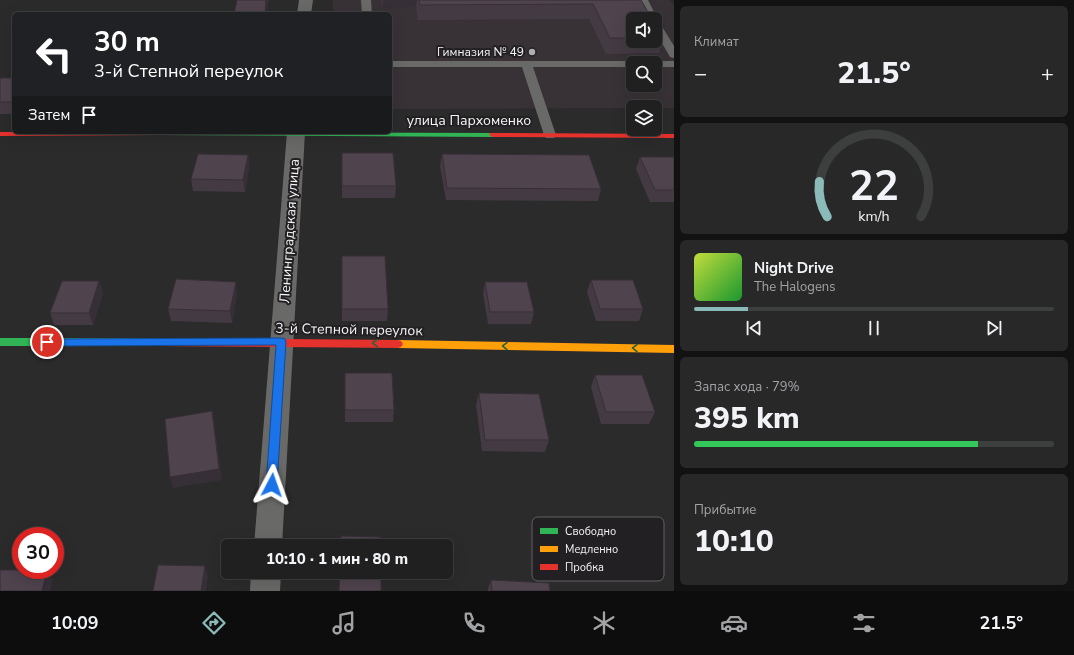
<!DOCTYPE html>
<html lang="ru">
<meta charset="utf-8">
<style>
:root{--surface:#202020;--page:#282829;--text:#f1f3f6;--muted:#a2a3a5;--line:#3d3e3e;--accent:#8bbbb9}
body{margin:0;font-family:"Nunito Sans",sans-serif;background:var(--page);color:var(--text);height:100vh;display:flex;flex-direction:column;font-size:15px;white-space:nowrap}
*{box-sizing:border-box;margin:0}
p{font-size:13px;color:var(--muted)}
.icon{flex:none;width:22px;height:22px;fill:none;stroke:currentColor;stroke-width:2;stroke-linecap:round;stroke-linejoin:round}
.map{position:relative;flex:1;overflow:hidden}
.side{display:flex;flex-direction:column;gap:6px;padding:6px;background:#121212;width:400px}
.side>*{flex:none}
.hud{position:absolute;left:12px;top:12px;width:380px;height:122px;border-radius:6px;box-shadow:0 4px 16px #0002,0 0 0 1px var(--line);background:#202124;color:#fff;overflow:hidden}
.buttons{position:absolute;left:626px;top:12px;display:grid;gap:8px}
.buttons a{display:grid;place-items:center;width:36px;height:36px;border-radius:6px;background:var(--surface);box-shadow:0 4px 16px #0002,0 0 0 1px var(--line);font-size:20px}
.speed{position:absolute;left:12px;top:527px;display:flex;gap:8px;font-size:20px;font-weight:700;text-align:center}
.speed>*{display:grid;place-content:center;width:52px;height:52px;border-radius:50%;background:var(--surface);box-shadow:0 4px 16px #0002,0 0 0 1px var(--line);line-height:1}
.speed .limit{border:6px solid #d22;background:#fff;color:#111}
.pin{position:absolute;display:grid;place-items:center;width:34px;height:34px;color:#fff;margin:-17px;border:2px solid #fff;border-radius:50%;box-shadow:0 1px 4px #0007}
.me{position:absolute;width:44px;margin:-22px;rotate:4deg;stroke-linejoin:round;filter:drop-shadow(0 0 3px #0008)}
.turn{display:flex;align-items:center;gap:14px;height:84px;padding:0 16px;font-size:18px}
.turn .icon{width:52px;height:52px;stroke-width:2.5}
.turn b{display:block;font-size:28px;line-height:34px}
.then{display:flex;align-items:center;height:38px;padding:0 16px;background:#0003;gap:8px;font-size:15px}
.big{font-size:30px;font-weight:800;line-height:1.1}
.side .tile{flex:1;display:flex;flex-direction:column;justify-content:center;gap:6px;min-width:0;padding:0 14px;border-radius:6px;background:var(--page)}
.side .dial{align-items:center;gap:0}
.dial svg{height:104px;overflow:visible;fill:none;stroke:var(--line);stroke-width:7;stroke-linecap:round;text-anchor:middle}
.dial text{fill:var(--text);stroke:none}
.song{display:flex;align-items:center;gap:12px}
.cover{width:48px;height:48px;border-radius:6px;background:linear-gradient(135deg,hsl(70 70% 55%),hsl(130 70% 35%))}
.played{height:4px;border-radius:2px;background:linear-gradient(90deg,var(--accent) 15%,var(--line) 15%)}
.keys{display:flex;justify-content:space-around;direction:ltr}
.heat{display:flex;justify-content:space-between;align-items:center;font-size:22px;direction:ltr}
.charge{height:6px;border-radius:3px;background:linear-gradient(90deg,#34c759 79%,var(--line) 0)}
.trip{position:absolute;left:221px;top:539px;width:232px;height:40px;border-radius:6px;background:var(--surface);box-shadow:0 4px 16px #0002,0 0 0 1px var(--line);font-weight:800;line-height:40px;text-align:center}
.dock{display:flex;height:64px;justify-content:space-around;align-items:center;background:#0d0d0d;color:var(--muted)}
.dock .icon{width:28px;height:28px}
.dock .selected{color:var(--accent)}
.dock b{font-size:18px;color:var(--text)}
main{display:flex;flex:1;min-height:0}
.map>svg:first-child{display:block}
</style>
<main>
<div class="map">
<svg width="674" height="591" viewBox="0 0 674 591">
<rect width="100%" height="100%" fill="#2b2b2b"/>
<path fill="#383237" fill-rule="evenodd" d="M333 0H670L674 6V108L633 107V108L390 109V14H333ZM633 19H655V41H633ZM633 63H655V85H633Z"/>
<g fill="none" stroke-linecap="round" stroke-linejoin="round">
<g fill="#696968" fill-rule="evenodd">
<polygon points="361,0 371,0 372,14 362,14"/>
<polygon points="638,0 648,0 658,20 674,46 674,58 670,57 655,31 655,19 648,19"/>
<polygon points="390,61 633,61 638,63 633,63 633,67 533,67 556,135 554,138 546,138 544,135 522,67 390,67"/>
<polygon points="655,61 674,61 674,67 655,67 655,63 650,63"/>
</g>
<g fill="#696968" fill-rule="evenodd">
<polygon points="299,0 313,0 311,14 297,14"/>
<polygon points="287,132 305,132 282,546 254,546"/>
<polygon points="251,572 281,572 280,591 250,591"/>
</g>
<g fill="#30b455" fill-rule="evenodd">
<polygon points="155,132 493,133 497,135 493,137 158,135 155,135"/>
<polygon points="0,338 155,338 158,339 160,342 158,345 155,346 0,346"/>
</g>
<polygon fill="#ff9f0a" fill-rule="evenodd" points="398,340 674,345 674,353 398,348 395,347 393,344 395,341"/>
<g fill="#e5322d" fill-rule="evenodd">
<polygon points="0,132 161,132 162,133 158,135 0,136"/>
<polygon points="490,133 674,134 674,138 493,137 489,135"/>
<polygon points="155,338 398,340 401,341 403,344 401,347 398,348 155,346 152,345 150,342 152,339"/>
</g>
</g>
<g fill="#443a43">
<polygon points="382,0 641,0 633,19 633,41 655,41 655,24 663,38 659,53 606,54 589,19 418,20 416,6 383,10"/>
<rect x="0" y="78" width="14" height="36"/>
<polygon points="342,153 396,186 395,198 342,198"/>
<polygon points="442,154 601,189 598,201 446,200 440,166"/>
<polygon points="248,155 249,167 245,192 193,191 191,179"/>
<polygon points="640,157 674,157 674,202 650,202 636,169"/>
<polygon points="342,256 388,309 387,321 342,321"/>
<polygon points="591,280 643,309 639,321 596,321 587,292"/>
<polygon points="99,281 103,293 93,325 54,325 50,313"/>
<polygon points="485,282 534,312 531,324 488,324 483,294"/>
<polygon points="237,294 232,323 171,321 168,309"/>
<polygon points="345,373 394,410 393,422 345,422"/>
<polygon points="595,375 655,412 649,424 601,424 591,387"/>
<polygon points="479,393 549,440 545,452 482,451 476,405"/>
<polygon points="491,580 550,591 488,591 488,589"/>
</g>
<g fill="#372f37">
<polygon points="266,0 269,0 267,14 265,14"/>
<polygon points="383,0 417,0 416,6 383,10"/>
<polygon points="248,155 249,167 245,192 243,180"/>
<polygon points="99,281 103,293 93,325 89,313"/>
<polygon points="236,282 237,294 232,323 230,311"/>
<polygon points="212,411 214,423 222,480 173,488 170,477"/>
<polygon points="205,566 208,576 206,591 201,591"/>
<polygon points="47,570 53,580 50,591 42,591"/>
</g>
<g fill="#4f434e" stroke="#372f37">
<polygon points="237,0 266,0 265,14 234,14"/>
<polygon points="419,0 641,0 652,19 633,19 633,38 610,38 593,4 420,5"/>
<polygon points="655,24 663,38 655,38"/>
<rect x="0" y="78" width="14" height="24"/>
<polygon points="342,153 393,153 396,186 342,186"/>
<polygon points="198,154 248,155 243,180 191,179"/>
<polygon points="442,154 589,155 601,189 447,188"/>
<polygon points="640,157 674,157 674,190 655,190"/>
<polygon points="342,256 385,256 388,309 342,309"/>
<polygon points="176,279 236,282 230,311 168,309"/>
<polygon points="591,280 633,280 643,309 600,309"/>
<polygon points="62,281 99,281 89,313 50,313"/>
<polygon points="485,282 527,282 534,312 490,312"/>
<polygon points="345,373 392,373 394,410 345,410"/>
<polygon points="595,375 642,375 655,412 606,412"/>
<polygon points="479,393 539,394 549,440 485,440"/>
<polygon points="212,411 219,469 170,477 165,419"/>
<polygon points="341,536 380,537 380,546 341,546"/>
<polygon points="158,565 205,566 201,591 153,591"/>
<polygon points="0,570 47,570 42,591 0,591"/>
<polygon points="340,572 381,572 381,591 339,591"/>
<polygon points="491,580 549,583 550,591 492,591"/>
</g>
<defs><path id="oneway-chevron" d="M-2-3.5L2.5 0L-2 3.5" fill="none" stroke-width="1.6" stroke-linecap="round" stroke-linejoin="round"/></defs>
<g stroke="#286339">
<use href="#oneway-chevron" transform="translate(375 343) rotate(-179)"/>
<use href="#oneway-chevron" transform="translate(505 346) rotate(-179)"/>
<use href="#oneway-chevron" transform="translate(635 348) rotate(-179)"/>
</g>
<polygon fill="#1a73e8" stroke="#114b97" points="281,338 285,339 286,342 277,485 276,489 272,490 268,489 266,485 276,345 47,346 44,345 42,342 44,340 47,339"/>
<circle fill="#afaeaf" stroke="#222022" stroke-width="1.5" cx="532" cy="52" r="4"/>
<g text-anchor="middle" stroke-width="4" stroke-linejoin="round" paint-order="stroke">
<g font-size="12" fill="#f6f4f6" stroke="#222022" text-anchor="end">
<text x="524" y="56">Гимназия № 49</text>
</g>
<g font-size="14" fill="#f6f4f6" stroke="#222022">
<text x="469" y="125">улица Пархоменко</text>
<text transform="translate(289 231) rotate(-86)" y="5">Ленинградская улица</text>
<text transform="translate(349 329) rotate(1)" y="5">3-й Степной переулок</text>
</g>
</g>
<rect x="532" y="517" width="132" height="64" rx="6" fill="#222022" stroke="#626062" stroke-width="1"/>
<rect x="540" y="528" width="18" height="6" fill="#30b455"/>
<rect x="540" y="546" width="18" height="6" fill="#ff9f0a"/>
<rect x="540" y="564" width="18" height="6" fill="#e5322d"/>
<g font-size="11" fill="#f6f4f6">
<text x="565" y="535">Свободно</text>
<text x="565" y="553">Медленно</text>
<text x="565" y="571">Пробка</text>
</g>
</svg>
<div class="buttons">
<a><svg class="icon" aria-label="sound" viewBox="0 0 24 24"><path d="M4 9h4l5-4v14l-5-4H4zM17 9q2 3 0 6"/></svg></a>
<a><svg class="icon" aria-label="search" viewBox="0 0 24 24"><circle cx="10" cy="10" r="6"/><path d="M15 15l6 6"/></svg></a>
<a><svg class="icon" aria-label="layers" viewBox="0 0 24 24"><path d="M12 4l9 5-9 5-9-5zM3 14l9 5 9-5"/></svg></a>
</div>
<div class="speed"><div class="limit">30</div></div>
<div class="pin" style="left:47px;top:342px;background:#d93025"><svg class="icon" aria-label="arrive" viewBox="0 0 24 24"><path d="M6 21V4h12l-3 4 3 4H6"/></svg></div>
<svg class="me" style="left:272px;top:485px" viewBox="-20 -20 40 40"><path d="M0-17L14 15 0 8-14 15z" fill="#1a73e8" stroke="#fff" stroke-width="4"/></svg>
<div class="trip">10:10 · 1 мин · 80 m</div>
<div class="hud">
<div class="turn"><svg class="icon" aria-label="left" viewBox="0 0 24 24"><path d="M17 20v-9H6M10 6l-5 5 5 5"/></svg><div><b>30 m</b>3-й Степной переулок</div></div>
<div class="then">Затем<svg class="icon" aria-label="arrive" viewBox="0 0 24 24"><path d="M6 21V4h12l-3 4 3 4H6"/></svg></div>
</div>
</div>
<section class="side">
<div class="tile"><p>Климат</p>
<div class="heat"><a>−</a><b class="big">21.5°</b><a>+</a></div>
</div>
<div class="tile dial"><svg viewBox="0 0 100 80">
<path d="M14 69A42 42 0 1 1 86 69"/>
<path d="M14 69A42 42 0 0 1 8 42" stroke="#8bbbb9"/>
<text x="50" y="56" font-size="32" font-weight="700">22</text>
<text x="50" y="72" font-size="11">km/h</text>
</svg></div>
<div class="tile">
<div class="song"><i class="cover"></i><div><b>Night Drive</b><p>The Halogens</p></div></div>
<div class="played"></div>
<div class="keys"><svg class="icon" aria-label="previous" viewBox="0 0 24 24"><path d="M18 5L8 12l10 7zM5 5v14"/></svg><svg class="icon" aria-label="pause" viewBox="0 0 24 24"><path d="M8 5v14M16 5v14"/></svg><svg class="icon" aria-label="next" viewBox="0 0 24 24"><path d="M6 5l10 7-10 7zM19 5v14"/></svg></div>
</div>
<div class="tile"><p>Запас хода · 79%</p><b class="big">395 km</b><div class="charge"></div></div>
<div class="tile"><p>Прибытие</p><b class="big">10:10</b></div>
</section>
</main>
<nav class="dock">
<b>10:09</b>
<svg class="icon selected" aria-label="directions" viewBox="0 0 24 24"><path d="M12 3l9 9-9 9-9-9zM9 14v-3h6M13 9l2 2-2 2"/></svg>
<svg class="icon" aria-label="music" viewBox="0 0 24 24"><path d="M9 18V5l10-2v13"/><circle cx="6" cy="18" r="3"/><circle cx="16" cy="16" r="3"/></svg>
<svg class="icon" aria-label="phone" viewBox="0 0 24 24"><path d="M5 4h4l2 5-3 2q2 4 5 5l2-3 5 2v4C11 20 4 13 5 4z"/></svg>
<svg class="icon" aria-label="climate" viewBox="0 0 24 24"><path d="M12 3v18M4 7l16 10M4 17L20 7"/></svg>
<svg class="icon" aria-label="car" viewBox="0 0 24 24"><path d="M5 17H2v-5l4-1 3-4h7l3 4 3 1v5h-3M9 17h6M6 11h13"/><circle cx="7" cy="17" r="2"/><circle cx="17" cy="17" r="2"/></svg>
<svg class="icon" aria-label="filters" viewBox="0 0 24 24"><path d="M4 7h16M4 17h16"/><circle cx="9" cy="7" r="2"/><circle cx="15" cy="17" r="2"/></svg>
<b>21.5°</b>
</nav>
